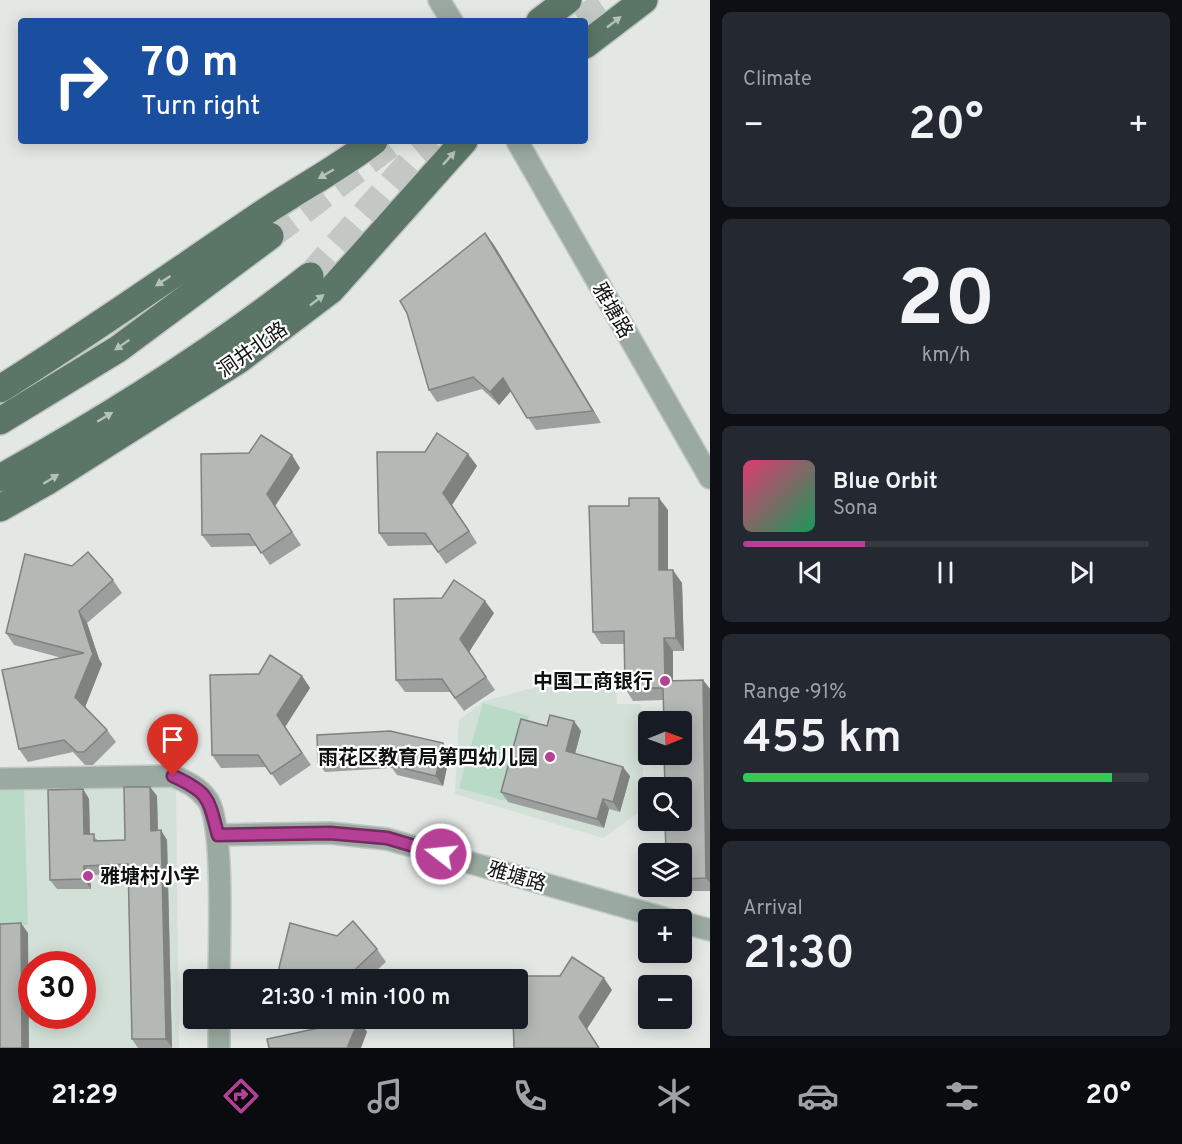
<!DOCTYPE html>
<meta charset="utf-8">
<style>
:root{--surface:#171b24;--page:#242831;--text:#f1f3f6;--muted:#9ea1a6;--line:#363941;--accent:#b64096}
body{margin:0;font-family:Overpass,"Noto Sans SC",sans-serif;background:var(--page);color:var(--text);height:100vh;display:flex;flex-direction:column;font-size:22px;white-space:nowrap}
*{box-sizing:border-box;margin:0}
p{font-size:20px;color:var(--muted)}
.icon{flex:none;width:33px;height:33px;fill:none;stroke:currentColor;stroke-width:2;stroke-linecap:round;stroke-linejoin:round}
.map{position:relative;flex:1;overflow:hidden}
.side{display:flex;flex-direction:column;gap:12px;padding:12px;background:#0d0f14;width:472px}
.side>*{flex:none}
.top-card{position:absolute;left:18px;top:18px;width:570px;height:126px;border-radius:6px;box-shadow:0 3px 15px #0003;background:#1a4fa0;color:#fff;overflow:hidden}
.needle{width:39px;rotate:89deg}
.fabs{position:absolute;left:638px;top:711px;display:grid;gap:12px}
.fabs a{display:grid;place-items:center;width:54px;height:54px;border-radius:6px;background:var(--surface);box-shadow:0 3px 15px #0003;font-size:30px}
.speed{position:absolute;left:18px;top:951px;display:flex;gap:12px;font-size:30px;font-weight:700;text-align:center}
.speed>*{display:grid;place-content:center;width:78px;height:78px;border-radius:50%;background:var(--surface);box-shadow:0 3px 15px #0003;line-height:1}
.speed .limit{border:9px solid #d22;background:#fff;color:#111}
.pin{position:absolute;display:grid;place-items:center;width:51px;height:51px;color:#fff;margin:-62px -26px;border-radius:50% 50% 50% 0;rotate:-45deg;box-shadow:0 0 6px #0007}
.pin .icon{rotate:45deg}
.me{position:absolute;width:66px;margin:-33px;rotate:286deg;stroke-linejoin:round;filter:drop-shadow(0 0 4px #0008)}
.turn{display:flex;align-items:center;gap:21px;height:126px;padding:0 24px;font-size:27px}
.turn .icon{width:78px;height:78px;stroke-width:2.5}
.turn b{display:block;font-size:42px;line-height:51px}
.big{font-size:45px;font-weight:600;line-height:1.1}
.side .widget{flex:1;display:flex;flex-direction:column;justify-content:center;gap:9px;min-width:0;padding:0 21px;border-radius:9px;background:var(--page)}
.side .dial{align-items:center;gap:0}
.dial b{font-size:78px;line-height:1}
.song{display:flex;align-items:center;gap:18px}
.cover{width:72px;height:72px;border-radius:9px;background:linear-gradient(135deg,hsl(340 70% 55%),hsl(150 70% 35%))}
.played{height:6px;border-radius:3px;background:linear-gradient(90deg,var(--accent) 30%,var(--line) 30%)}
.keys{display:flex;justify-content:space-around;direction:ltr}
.heat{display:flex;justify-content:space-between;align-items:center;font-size:33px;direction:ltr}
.charge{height:9px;border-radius:4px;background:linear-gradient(90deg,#34c759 91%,var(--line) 0)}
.trip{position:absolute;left:183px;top:969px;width:345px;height:60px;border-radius:6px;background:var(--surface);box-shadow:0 3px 15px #0003;font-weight:600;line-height:60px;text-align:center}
.tab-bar{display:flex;height:96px;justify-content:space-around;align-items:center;background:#090b0e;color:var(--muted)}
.tab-bar .icon{width:42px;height:42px}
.tab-bar .selected{color:var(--accent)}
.tab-bar b{font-size:27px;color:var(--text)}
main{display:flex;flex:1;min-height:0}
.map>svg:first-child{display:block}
</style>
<main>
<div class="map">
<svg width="710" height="1048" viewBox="0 0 710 1048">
<rect width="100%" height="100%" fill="#e3e8e5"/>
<g fill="#d3e0d8" fill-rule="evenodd">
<polygon points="616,680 617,704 641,704 644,809 603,838 455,794 459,720 484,701 559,681"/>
<path d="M0 788H176L179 1048H0ZM32 964H82V1016H32Z"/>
</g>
<g fill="#b8dac6">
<polygon points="483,703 529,716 505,801 459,788"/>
<polygon points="24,790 28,925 0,926 0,791"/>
</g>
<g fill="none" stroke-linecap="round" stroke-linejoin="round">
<g stroke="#c3c8c5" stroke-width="27" stroke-dasharray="27 14" stroke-linecap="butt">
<polyline points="580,21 610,0"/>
<polyline points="270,236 395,141"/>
<polyline points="310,276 413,159 434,141"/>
</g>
<defs>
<g id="minor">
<polyline points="439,0 452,21"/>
<polyline points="517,141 710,478"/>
<path d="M0 779 173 776C187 782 198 787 207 799 225 822 219 945 219 980"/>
<polyline points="218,835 330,833 387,839 671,920"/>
<polyline points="681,922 710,930"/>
<polyline points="219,1018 219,1048"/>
</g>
<g id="major">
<polyline points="540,21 568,0"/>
<polyline points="585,45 644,0"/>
<path d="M0 389C88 334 173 274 259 216 297 190 338 169 374 141"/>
<polyline points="0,421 118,349 270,236"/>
<path d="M0 478C108 418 213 352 310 276"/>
<polyline points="0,508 46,482 240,359 331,290 464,141"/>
</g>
</defs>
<use href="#minor" stroke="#c1c6c3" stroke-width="24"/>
<use href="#major" stroke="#c1c6c3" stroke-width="30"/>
<use href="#minor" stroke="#9aaaa1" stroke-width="21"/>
<use href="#major" stroke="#5b7667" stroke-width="27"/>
</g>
<g fill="#9c9f9d">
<polygon points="485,233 494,245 601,423 536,430 511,391 499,405 482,389 437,402 429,390 407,313"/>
<polygon points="468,454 477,466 452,505 477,543 446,564 433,545 388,546 379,533"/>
<polygon points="300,468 275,506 301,545 270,565 257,546 211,547 202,535"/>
<polygon points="668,510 668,570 682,583 684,651 673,651 673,681 703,680 710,689 710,891 675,891 671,886 681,886 681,854 663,700 633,701 625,688 624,644 601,644 593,632"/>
<polygon points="113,580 122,593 87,623 99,659 102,664 85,707 107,730 116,742 93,765 85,765 73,752 28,762 19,749 62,658 14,645 6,633"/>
<polygon points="494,613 469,652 495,690 464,711 450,692 405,692 396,680"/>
<polygon points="302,676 310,688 285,727 311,765 280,786 267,767 221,768 212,755"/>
<polygon points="547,726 581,731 575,754 630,776 620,812 609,809 604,828 508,802 501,792"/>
<polygon points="450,753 443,786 397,775 392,768 325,772 318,762"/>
<polygon points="150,787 157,796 158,830 167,840 172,1048 138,1048 132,1039 128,874 90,875 91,889 57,889 50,880 83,789 89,799 90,834 99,841 125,840"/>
<polygon points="337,936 377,949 386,962 366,980 276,980"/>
<polygon points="295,1018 360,1018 363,1026 367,1032 326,1027"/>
</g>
<g fill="#7f827f">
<polygon points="485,233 494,245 601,423 593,411"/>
<polygon points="503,378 512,390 499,405 490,392"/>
<polygon points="468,454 477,466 452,505 477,543 443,493"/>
<polygon points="292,455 300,468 275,506 301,545 267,494"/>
<polygon points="659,498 668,510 668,582 659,570"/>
<polygon points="673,570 682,583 684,651 676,638"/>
<polygon points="485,601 494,613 469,652 495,690 460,639"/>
<polygon points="79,611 87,623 99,659 102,664 84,710 75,697 92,652"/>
<polygon points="664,638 673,651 673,693 665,681"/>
<polygon points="302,676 310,688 285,727 311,765 277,715"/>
<polygon points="703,680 710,689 710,883 706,878"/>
<polygon points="574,721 581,731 573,761 566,751"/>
<polygon points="443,743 450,753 443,786 436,776"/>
<polygon points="623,767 630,776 620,812 613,802"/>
<polygon points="150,787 157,796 158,840 151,831"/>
<polygon points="83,789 89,799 90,844 84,834"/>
<polygon points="603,799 609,809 604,828 597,819"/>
<polygon points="161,830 167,840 172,1048 166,1039"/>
<polygon points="84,866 90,875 91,889 84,879"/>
<polygon points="21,923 28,933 29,1048 22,1048"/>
<polygon points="604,978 612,990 587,1029 579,1017"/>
<polygon points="356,1018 360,1018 363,1026 367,1032 361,1048 347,1048"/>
</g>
<g fill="#b5b9b6" stroke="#7f827f" stroke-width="1.5">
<polygon points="485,233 593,411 527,418 503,378 490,392 473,377 429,390 407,313 400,301"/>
<polygon points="437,433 468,454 443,493 469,531 438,552 425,533 379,533 377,452 425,452"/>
<polygon points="261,435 292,455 267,494 292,532 261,553 249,534 202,535 201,454 249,453"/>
<polygon points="629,498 659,498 659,570 673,570 676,638 664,638 665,681 703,680 706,878 681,879 681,854 666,854 665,820 681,820 681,788 665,788 664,754 681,754 681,722 664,722 663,688 625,688 624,631 593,632 589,506 629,506"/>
<polygon points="88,552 113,580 79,611 92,652 94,651 75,697 107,730 84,752 77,752 64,740 19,749 2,670 84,653 6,633 25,554 72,566"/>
<polygon points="454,580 485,601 460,639 486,677 455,698 442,679 396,680 394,599 442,598"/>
<polygon points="270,655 302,676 277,715 302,753 271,774 258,755 212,755 210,675 259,674"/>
<polygon points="550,715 574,721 566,751 623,767 613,802 603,799 597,819 501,792 521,719 547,726"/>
<polygon points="390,731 443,743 436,776 390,765 390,759 318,762 317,735"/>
<polygon points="124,787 150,787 151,831 161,830 166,1039 132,1039 128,864 84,866 84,879 50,880 48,790 83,789 84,834 94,834 94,841 125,840"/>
<polygon points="353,921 377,949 344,980 276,980 290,923 337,936"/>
<polygon points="21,923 22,1048 0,1048 0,924"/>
<polygon points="572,957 604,978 579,1017 599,1048 514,1048 513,1018 518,1018 518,980 512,980 512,976 560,976"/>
<polygon points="333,1018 356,1018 356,1020 359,1020 347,1048 269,1048 267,1039 347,1022"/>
</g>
<defs><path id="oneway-solid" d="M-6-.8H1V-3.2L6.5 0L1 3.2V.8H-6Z" transform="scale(1.5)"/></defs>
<g fill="#b5c1bb">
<use href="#oneway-solid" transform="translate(614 22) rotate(-38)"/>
<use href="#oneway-solid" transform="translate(449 158) rotate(-48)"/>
<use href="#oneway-solid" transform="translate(326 174) rotate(150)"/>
<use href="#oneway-solid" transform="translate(163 281) rotate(146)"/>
<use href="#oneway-solid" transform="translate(317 300) rotate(-38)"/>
<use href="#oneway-solid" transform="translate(122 345) rotate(145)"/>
<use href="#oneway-solid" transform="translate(105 417) rotate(-31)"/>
<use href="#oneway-solid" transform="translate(51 479) rotate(-32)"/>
</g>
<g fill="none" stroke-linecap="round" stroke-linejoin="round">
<defs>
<path id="route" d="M173 776C210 793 208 798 218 835L330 833 387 838 441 854"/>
</defs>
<use href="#route" stroke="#762a62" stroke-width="15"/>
<use href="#route" stroke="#b64096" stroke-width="10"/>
</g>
<g fill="#b64096" stroke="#fff" stroke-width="2">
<circle cx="665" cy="681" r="6"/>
<circle cx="550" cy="757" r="6"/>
<circle cx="88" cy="876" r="6"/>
</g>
<g text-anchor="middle" stroke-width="4.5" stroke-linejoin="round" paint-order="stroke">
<g font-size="20" fill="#101211" stroke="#fff">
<text transform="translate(613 310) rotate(60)" y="7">雅塘路</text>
<text transform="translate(252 349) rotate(-35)" y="7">洞井北路</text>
<text transform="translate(517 876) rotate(16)" y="7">雅塘路</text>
</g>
<g font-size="20" font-weight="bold" fill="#101211" stroke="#fff" text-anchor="end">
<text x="653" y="688">中国工商银行</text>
<text x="538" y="764">雨花区教育局第四幼儿园</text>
<text x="100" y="883" text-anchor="start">雅塘村小学</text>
</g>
</g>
</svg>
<div class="fabs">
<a><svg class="needle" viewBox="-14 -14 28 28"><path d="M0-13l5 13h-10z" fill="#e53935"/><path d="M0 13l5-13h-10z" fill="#9ea1a6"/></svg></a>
<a><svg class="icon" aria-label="search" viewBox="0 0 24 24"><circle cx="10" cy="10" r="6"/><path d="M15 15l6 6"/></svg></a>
<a><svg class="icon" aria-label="layers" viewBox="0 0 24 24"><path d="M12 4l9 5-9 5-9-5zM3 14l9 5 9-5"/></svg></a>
<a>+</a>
<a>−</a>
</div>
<div class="speed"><div class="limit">30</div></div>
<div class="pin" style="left:173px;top:776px;background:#d93025"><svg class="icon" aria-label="arrive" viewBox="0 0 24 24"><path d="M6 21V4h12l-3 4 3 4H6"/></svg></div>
<svg class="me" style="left:441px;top:854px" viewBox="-20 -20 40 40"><circle r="17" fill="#b64096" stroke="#fff" stroke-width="3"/><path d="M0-11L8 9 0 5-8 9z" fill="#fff"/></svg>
<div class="trip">21:30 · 1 min · 100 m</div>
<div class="top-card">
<div class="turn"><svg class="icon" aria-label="right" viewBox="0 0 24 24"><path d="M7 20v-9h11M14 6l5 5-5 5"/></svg><div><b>70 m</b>Turn right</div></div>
</div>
</div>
<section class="side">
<div class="widget"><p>Climate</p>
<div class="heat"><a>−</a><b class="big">20°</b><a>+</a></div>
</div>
<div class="widget dial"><b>20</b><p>km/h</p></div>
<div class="widget">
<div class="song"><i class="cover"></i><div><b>Blue Orbit</b><p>Sona</p></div></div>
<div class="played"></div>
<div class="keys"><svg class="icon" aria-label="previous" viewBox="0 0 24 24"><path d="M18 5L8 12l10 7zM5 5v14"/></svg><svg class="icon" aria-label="pause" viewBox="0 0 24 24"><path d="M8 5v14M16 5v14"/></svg><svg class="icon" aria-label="next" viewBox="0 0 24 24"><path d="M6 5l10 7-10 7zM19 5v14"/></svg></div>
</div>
<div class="widget"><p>Range · 91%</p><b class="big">455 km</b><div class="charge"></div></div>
<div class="widget"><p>Arrival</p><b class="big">21:30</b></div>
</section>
</main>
<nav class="tab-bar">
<b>21:29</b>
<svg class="icon selected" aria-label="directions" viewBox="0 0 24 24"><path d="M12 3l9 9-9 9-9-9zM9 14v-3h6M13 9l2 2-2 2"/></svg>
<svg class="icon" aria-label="music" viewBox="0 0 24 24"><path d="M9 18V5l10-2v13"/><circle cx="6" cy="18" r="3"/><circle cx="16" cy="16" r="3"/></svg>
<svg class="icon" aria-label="phone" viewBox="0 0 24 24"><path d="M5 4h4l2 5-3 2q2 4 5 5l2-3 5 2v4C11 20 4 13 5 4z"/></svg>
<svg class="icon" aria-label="climate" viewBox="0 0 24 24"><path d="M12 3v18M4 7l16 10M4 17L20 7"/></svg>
<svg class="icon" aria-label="car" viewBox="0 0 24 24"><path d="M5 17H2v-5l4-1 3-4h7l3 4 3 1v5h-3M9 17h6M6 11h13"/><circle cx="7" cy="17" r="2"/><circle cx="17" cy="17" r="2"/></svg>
<svg class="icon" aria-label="filters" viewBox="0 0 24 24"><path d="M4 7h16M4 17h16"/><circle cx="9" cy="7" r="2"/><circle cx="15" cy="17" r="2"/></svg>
<b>20°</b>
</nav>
